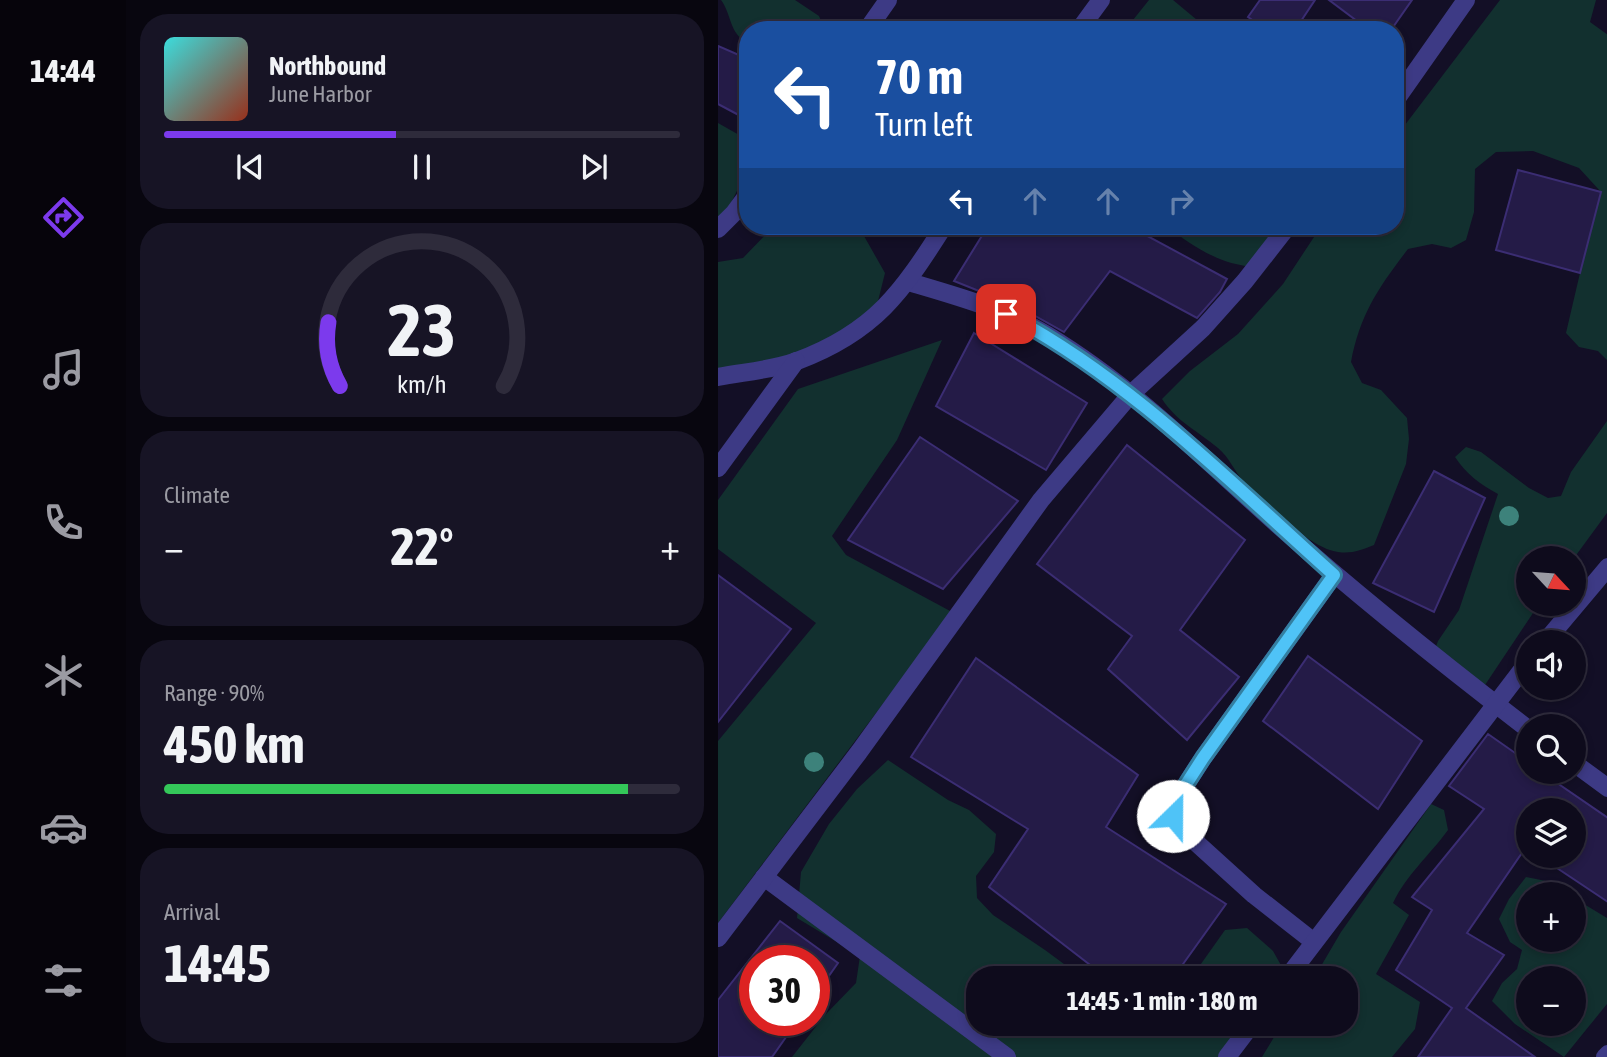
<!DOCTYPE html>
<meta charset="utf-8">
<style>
:root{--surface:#0e0b1c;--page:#171425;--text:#f1f3f6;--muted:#9b9ba3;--line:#2e2b3b;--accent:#7c3aed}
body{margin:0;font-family:"Asap Condensed",sans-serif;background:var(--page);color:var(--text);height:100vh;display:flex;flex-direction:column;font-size:26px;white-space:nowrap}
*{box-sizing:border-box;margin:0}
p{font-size:23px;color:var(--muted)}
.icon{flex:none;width:38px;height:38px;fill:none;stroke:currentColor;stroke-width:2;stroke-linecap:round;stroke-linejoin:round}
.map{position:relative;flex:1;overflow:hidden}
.details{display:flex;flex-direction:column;gap:14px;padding:14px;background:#08060f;width:592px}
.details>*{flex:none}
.hud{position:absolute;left:21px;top:21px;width:665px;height:214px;border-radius:28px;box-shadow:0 4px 10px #0003,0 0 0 2px var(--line);background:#1a4fa0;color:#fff;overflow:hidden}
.needle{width:46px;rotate:116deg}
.controls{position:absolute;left:798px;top:546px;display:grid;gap:14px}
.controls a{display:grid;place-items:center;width:70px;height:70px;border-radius:50%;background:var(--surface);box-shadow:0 4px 10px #0003,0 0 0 2px var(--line);font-size:35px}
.speed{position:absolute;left:21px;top:945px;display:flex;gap:14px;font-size:35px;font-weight:700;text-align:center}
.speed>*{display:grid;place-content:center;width:91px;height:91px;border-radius:50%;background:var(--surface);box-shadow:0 4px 10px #0003,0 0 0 2px var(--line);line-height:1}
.speed .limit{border:10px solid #d22;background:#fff;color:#111}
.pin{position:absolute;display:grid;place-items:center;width:60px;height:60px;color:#fff;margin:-30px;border-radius:14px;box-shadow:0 4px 10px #0006}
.me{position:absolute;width:77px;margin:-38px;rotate:23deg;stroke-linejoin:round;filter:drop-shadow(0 0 5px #0008)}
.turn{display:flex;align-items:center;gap:24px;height:147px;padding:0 21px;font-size:32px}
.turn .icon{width:91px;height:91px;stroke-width:2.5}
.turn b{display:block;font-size:49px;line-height:60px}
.lanes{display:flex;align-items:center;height:66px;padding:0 21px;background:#0003;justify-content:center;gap:35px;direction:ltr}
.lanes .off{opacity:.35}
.big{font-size:52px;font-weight:700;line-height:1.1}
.details .widget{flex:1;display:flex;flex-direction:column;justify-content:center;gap:10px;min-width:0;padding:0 24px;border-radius:28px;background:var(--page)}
.details .dial{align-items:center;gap:0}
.dial svg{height:182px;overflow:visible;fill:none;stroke:var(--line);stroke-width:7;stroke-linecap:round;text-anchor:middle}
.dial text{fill:var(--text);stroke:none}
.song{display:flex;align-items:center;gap:21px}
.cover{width:84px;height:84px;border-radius:10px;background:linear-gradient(135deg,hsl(180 70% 55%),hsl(10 70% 35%))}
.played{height:7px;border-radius:4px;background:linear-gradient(90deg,var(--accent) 45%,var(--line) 45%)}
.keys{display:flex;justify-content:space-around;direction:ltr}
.heat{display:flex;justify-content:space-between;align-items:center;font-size:38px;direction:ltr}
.charge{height:10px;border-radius:5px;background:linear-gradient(90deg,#34c759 90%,var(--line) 0)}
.trip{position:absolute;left:248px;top:966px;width:392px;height:70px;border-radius:28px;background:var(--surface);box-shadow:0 4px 10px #0003,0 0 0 2px var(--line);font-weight:700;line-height:70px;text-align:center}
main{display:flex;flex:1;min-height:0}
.dock{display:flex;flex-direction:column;width:126px;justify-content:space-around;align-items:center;background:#06040b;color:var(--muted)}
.dock .icon{width:49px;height:49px}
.dock .active{color:var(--accent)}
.dock b{font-size:32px;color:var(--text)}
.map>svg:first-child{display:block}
</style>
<main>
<nav class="dock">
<b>14:44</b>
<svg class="icon active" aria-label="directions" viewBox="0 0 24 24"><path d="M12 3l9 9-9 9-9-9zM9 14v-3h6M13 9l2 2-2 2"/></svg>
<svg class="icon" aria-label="music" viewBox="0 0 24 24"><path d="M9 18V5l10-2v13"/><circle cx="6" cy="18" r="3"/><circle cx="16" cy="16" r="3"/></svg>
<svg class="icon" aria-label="phone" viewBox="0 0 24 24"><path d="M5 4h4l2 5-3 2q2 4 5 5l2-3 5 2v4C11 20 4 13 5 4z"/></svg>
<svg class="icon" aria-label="climate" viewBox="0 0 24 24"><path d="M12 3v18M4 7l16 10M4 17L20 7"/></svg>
<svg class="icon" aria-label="car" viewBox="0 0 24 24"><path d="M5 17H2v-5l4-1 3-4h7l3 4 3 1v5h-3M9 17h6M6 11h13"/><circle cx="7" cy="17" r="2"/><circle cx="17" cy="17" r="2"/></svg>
<svg class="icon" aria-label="filters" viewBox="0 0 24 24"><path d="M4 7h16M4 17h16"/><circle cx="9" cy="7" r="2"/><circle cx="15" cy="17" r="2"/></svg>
</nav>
<section class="details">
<div class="widget">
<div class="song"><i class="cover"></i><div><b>Northbound</b><p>June Harbor</p></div></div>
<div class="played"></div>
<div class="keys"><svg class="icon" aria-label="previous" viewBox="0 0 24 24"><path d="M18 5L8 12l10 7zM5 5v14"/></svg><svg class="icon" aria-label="pause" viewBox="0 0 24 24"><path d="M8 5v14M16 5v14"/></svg><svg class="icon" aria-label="next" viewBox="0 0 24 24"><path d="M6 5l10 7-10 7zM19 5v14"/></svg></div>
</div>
<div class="widget dial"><svg viewBox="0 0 100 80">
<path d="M14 69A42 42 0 1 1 86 69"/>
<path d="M14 69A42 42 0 0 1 9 41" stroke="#7c3aed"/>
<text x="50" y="56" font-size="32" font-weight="700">23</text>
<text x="50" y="72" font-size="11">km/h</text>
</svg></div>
<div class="widget"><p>Climate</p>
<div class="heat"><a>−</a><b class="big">22°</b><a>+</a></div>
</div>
<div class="widget"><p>Range · 90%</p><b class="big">450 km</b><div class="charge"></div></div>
<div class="widget"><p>Arrival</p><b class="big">14:45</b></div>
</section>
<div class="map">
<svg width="890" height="1057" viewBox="0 0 890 1057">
<rect width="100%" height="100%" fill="#130f26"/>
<g fill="#12302f" fill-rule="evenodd">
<path d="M3 0H77L101 16 107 30H30V43C11 34 14 15 3 0Z"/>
<polygon points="431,0 455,0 491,30 407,30"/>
<path d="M782 0H878L872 22 890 35 889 360 880 351 861 347 848 333 876 213 883 192 861 168 815 151 778 152 757 169 756 212 748 240 733 248 714 244 690 249C661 287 642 314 633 362L644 383 663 390 689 418 691 439 688 464 656 545C643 550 634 554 620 552 593 549 544 502 526 482 516 471 512 458 500 448 480 431 459 422 444 399L472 371 520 334 565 284 598 234 606 226H677V138Z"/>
<path d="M0 123 30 140C30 172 21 187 7 215L0 217Z"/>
<polygon points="56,226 132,226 146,236 167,273 157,313 120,340 23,371 0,376 0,262 25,258"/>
<path d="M449 226H568L534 268C525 265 515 264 507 261 485 253 466 240 449 226Z"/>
<polygon points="224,340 179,440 114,536 128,555 234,612 0,923 0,741 98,623 0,549 0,500 80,389"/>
<path d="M889 421V513L856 558H810V604H821L767 685 716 652 720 641 741 610 780 494C762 484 748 474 737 457L748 447 763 452 811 488 830 498 843 496 853 472Z"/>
<polygon points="170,760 230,800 251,810 278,834 276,852 258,876 259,898 275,915 327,950 365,978 261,978 261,1024 425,1024 434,1028 438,1024 524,1024 500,1057 74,1057 107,1015 138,983 142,956 79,918 83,872 111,824 139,789"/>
<path d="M713 804 726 810 730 830C711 856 689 874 675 903L691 915 658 974 702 1002 697 1029 674 1057H544L564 1024H628V978H596L623 932Z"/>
<path d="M808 877 833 882 851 894H810V940H856V898L889 918V1004L846 1057 797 1024 774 1001 784 983 799 969 804 950 792 942 781 919 791 899ZM856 978V1024H810V978Z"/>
<polygon points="529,928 555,951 564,967 556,978 473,978 507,930"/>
</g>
<g fill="#241b47" stroke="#3b2d73" stroke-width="2">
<polygon points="542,0 597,0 577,30 549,30 530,17"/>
<polygon points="611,0 694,0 673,30 651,30"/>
<polygon points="0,46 30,59 30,120 0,104"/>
<polygon points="800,170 883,192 862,273 778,250"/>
<polygon points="270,226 411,226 509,279 502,292 479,318 392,271 346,332 301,307 236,281"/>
<polygon points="256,333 369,403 328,470 218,406"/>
<polygon points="202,437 300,501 225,589 130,540"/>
<polygon points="409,445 527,540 462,630 521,677 469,740 390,669 414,636 319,564"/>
<polygon points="716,471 767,498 716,612 655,583"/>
<polygon points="0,575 73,629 0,722"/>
<polygon points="590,656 704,741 660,809 545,721"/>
<polygon points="258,658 420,775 388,827 508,904 455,978 389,978 271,887 310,829 193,757"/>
<polygon points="770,734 810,762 810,772 823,772 890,818 890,902 821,856 856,856 856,810 810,810 810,844 749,933 786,955 748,1008 817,1057 700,1057 734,1008 678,970 714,910 694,897 766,809 731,786"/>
<polygon points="62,921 120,963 96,997 96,961 37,961 37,1020 80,1020 54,1057 0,1057 0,1000"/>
</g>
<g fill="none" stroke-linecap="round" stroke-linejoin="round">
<g stroke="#3d3a85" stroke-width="18">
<polyline points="149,30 170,0"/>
<polyline points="361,30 383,0"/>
<polyline points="677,101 748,0"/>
<polyline points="0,229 16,213 30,194"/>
<path d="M191 282C238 296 287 309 329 335 414 386 485 458 559 524 640 596 724 663 810 729"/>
<path d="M0 377C26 372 55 370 79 361 157 332 184 292 226 226"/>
<polyline points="0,468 78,361"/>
<polyline points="827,642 890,567"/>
<polyline points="856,763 890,788"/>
<polyline points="46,877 289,1057"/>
<polyline points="0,938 141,752 323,500 413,394 485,328 527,281 570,226"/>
<polyline points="596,942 536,895 461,827 455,816 458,800 485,758 616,575"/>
<polyline points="569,978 810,662"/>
<polyline points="509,1057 534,1024"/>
<polyline points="887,1057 890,1054"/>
</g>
</g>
<g fill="#3d827b">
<circle cx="791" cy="516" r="10"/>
<circle cx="96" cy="762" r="10"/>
</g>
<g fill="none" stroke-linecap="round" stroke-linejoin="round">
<defs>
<path id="route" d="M288 314C411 378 513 483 616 575L485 758 458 800 455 816"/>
</defs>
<use href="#route" stroke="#337fa1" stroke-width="18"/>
<use href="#route" stroke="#4fc3f7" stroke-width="12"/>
</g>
</svg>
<div class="controls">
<a><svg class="needle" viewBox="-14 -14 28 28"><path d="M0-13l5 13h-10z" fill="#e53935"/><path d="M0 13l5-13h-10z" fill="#9b9ba3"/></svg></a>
<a><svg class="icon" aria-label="sound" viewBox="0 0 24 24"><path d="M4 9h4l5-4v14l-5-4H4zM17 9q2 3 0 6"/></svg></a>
<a><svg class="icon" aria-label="search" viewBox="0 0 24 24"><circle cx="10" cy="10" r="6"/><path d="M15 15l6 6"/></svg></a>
<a><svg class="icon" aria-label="layers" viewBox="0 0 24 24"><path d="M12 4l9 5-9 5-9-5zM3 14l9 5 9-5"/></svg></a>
<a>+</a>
<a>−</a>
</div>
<div class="speed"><div class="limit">30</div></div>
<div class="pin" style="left:288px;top:314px;background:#d93025"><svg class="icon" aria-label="arrive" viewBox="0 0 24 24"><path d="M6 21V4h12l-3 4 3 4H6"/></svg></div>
<svg class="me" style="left:455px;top:816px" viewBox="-20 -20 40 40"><circle r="19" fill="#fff"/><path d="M0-13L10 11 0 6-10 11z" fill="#4fc3f7"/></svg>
<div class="trip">14:45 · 1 min · 180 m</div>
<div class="hud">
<div class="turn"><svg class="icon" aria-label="left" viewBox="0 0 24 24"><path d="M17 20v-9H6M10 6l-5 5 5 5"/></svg><div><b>70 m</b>Turn left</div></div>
<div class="lanes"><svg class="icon" aria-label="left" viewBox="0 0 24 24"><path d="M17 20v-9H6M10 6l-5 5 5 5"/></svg><svg class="icon off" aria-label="ahead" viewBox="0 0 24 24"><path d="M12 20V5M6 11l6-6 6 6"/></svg><svg class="icon off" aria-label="ahead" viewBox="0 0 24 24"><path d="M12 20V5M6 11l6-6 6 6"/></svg><svg class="icon off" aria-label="right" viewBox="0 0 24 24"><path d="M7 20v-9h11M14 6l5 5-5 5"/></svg></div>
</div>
</div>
</main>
